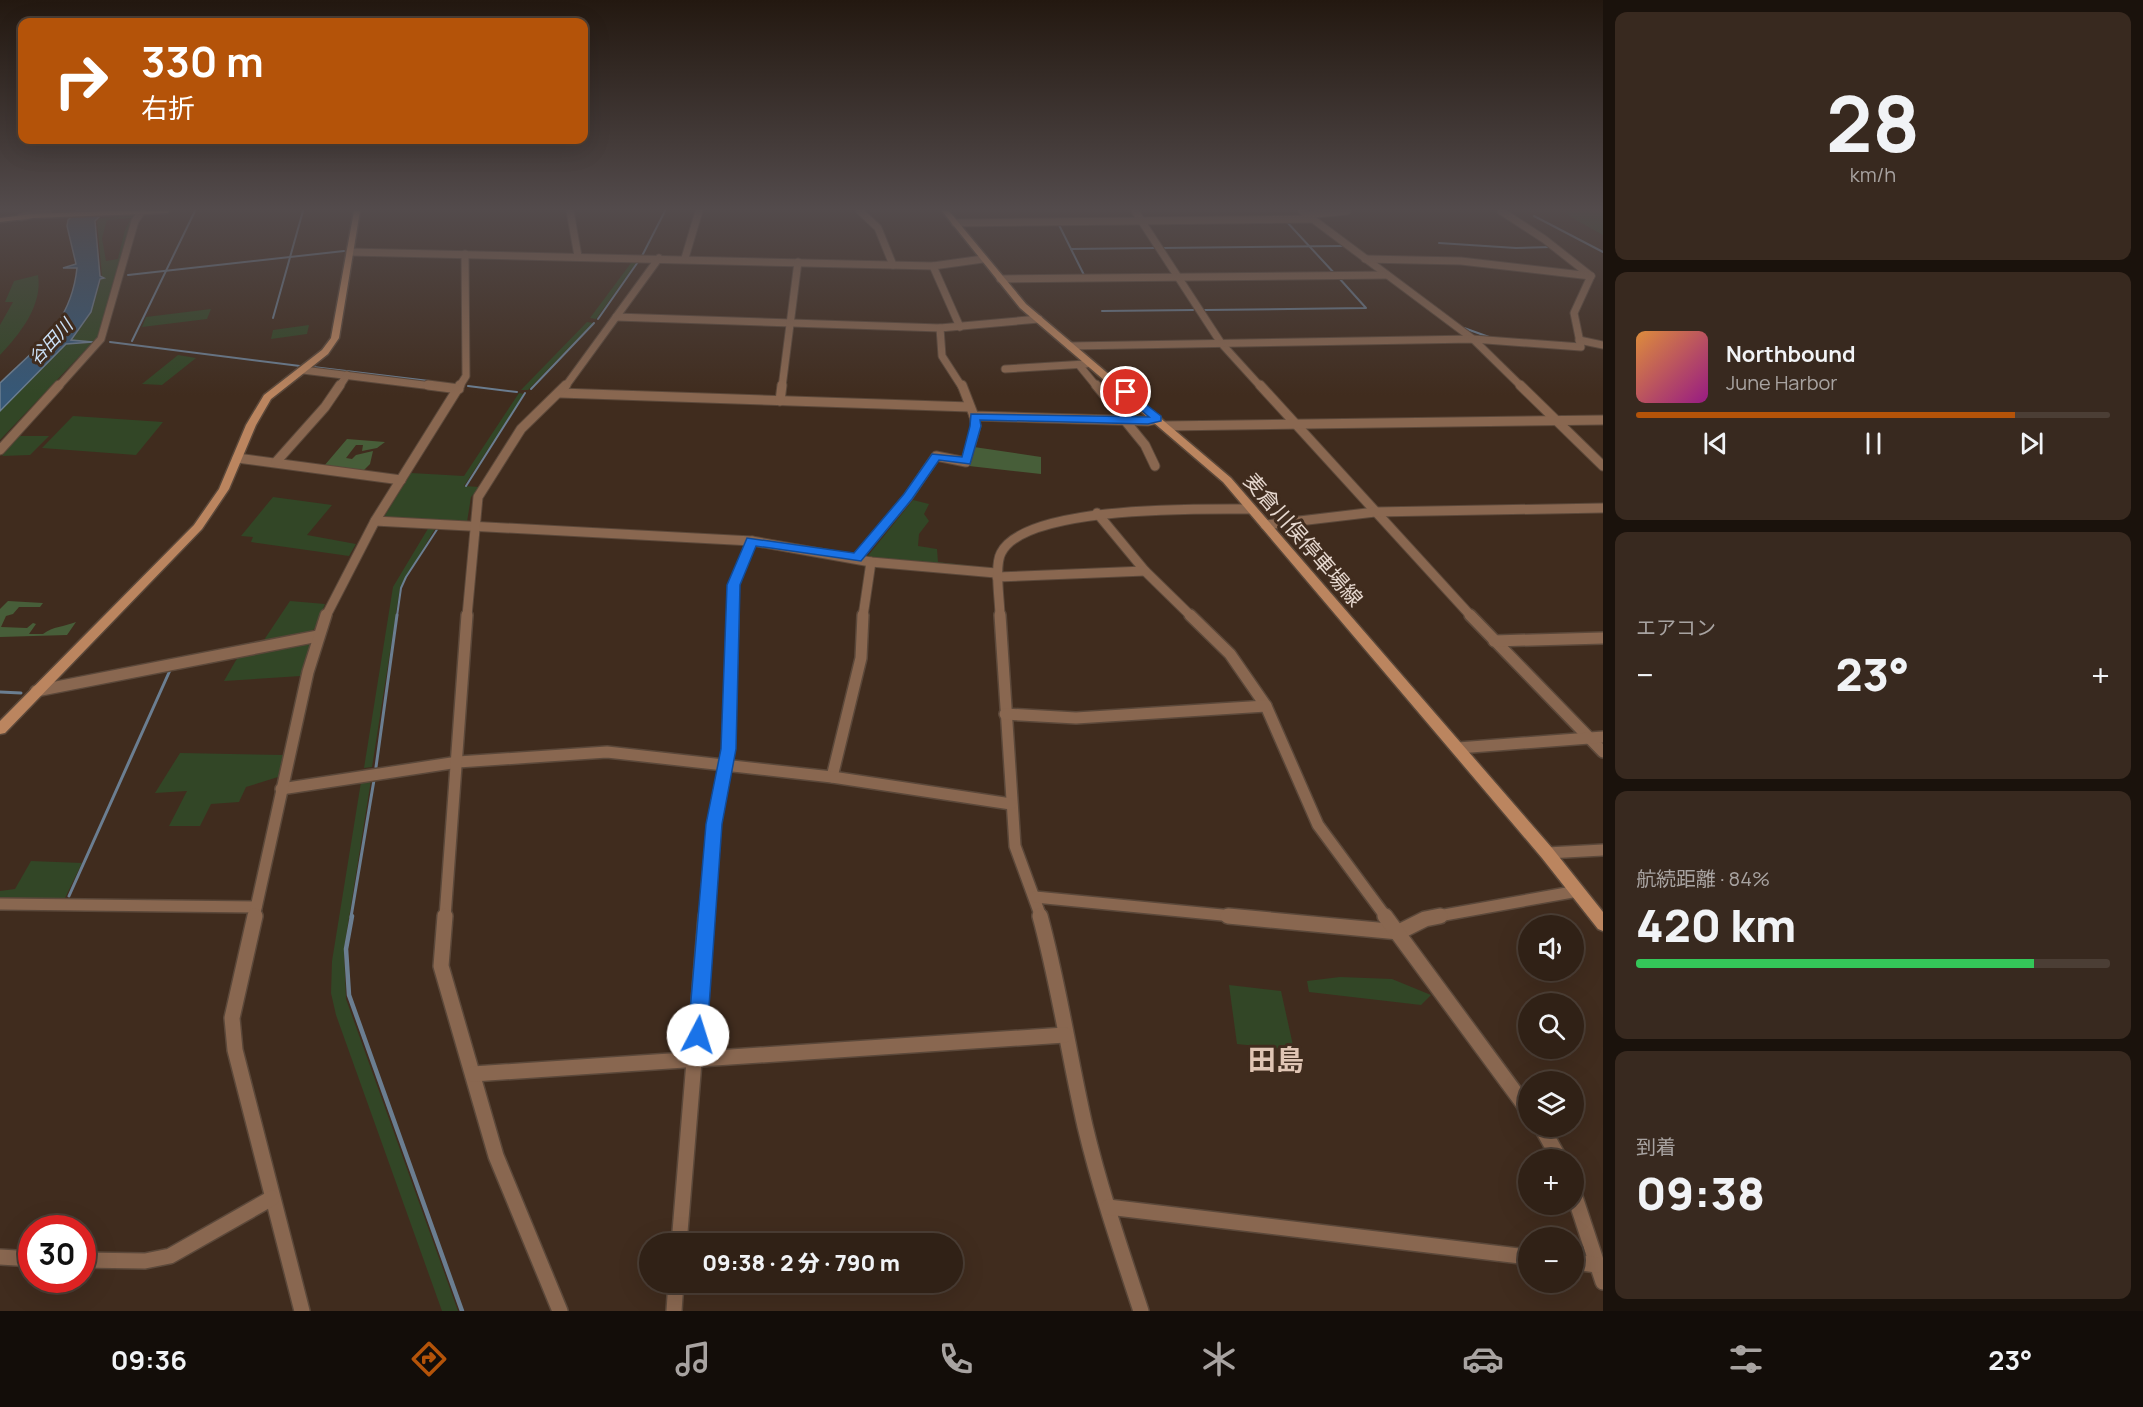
<!DOCTYPE html>
<html lang="ja">
<meta charset="utf-8">
<style>
:root{--surface:#302116;--page:#38291f;--text:#f1f3f6;--muted:#a8a3a1;--line:#4b3e35;--accent:#b45309}
body{margin:0;font-family:Manrope,"Noto Sans JP",sans-serif;background:var(--page);color:var(--text);height:100vh;display:flex;flex-direction:column;font-size:22px;white-space:nowrap}
*{box-sizing:border-box;margin:0}
p{font-size:20px;color:var(--muted)}
.icon{flex:none;width:33px;height:33px;fill:none;stroke:currentColor;stroke-width:2;stroke-linecap:round;stroke-linejoin:round}
.map{position:relative;flex:1;overflow:hidden}
.details{display:flex;flex-direction:column;gap:12px;padding:12px;background:#1a120c;width:540px}
.details>*{flex:none}
.hud{position:absolute;left:18px;top:18px;width:570px;height:126px;border-radius:12px;box-shadow:0 6px 24px #0002,0 0 0 2px var(--line);background:#b45309;color:#fff;overflow:hidden}
.fabs{position:absolute;left:1518px;top:915px;display:grid;gap:12px}
.fabs a{display:grid;place-items:center;width:66px;height:66px;border-radius:50%;background:var(--surface);box-shadow:0 6px 24px #0002,0 0 0 2px var(--line);font-size:30px}
.speed{position:absolute;left:18px;top:1215px;display:flex;gap:12px;font-size:30px;font-weight:700;text-align:center}
.speed>*{display:grid;place-content:center;width:78px;height:78px;border-radius:50%;background:var(--surface);box-shadow:0 6px 24px #0002,0 0 0 2px var(--line);line-height:1}
.speed .limit{border:9px solid #d22;background:#fff;color:#111}
.pin{position:absolute;display:grid;place-items:center;width:51px;height:51px;color:#fff;margin:-26px;border:3px solid #fff;border-radius:50%;box-shadow:0 2px 6px #0007}
.me{position:absolute;width:66px;margin:-33px;rotate:5deg;stroke-linejoin:round;filter:drop-shadow(0 0 4px #0008)}
.turn{display:flex;align-items:center;gap:21px;height:126px;padding:0 24px;font-size:27px}
.turn .icon{width:78px;height:78px;stroke-width:2.5}
.turn b{display:block;font-size:42px;line-height:51px}
.big{font-size:45px;font-weight:800;line-height:1.1}
.details .widget{flex:1;display:flex;flex-direction:column;justify-content:center;gap:9px;min-width:0;padding:0 21px;border-radius:12px;background:var(--page)}
.details .dial{align-items:center;gap:0}
.dial b{font-size:78px;line-height:1}
.song{display:flex;align-items:center;gap:18px}
.cover{width:72px;height:72px;border-radius:9px;background:linear-gradient(135deg,hsl(30 70% 55%),hsl(310 70% 35%))}
.played{height:6px;border-radius:3px;background:linear-gradient(90deg,var(--accent) 80%,var(--line) 80%)}
.keys{display:flex;justify-content:space-around;direction:ltr}
.heat{display:flex;justify-content:space-between;align-items:center;font-size:33px;direction:ltr}
.charge{height:9px;border-radius:4px;background:linear-gradient(90deg,#34c759 84%,var(--line) 0)}
.trip{position:absolute;left:639px;top:1233px;width:324px;height:60px;border-radius:30px;background:var(--surface);box-shadow:0 6px 24px #0002,0 0 0 2px var(--line);font-weight:800;line-height:60px;text-align:center}
.tab-bar{display:flex;height:96px;justify-content:space-around;align-items:center;background:#130d09;color:var(--muted)}
.tab-bar .icon{width:42px;height:42px}
.tab-bar .current{color:var(--accent)}
.tab-bar b{font-size:27px;color:var(--text)}
main{display:flex;flex:1;min-height:0}
.map>svg:first-child{display:block}
</style>
<main>
<div class="map">
<svg width="1603" height="1311" viewBox="0 0 1603 1311">
<rect width="100%" height="100%" fill="#402c1e"/>
<g fill="#324626" fill-rule="evenodd">
<polygon points="1566,211 1603,211 1603,235 1569,216"/>
<path d="M137 216 104 330 93 342 71 341 91 313 101 279 105 278 102 276 97 221 100 218ZM131 218 125 230 118 259 106 261 102 238 107 220Z"/>
<polygon points="634,259 639,259 596,319 590,318"/>
<path d="M38 275C43 305 20 334 0 355V325L13 302H5L14 281Z"/>
<polygon points="211,309 207,319 142,327 146,317"/>
<polygon points="587,322 593,323 528,390 521,390"/>
<polygon points="309,325 307,334 271,339 273,330"/>
<polygon points="92,343 0,440 0,411 66,344"/>
<polygon points="178,355 196,358 162,385 142,384"/>
<polygon points="519,393 524,394 464,486 480,487 471,497 467,522 384,517 411,473 464,476"/>
<polygon points="73,416 163,422 136,455 42,448"/>
<polygon points="19,436 49,436 30,455 2,456"/>
<polygon points="273,497 332,505 307,535 356,544 349,556 251,542 253,537 241,536"/>
<polygon points="913,500 929,504 924,514 929,521 919,534 918,546 937,549 938,562 983,567 983,571 867,557"/>
<polygon points="429,527 436,527 400,588 372,767 364,768 393,587"/>
<polygon points="290,601 325,604 316,627 311,632 264,640"/>
<polygon points="311,641 301,676 224,681 239,655"/>
<polygon points="180,753 283,755 278,777 246,787 239,802 211,804 200,826 169,826 187,791 155,793"/>
<polygon points="371,780 344,949 346,999 458,1311 442,1311 336,1015 331,993 332,961 361,782"/>
<polygon points="31,861 82,863 65,898 0,898 0,891 15,889"/>
<polygon points="1340,977 1392,979 1431,995 1421,1005 1309,992 1307,981"/>
<polygon points="1229,985 1281,991 1294,1050 1237,1044"/>
</g>
<g fill="#475e39">
<polygon points="347,439 385,442 377,448 362,451 363,445 356,445 346,458 352,459 356,455 373,451 370,464 362,472 324,466"/>
<polygon points="974,447 1041,457 1041,474 969,466"/>
<path d="M8 601 43 603 40 607H19L13 614 6 616 1 627 27 628 33 623 36 624 29 634H43C53 626 64 627 76 622L67 635 0 637V609Z"/>
</g>
<path fill="#365877" stroke="#6b7e91" stroke-width="1.5" d="M77 211H105L95 221 100 276 104 278 100 279 91 312 71 340 93 342 66 344 0 411V383C38 346 71 324 77 268H63L76 264 67 226 68 220Z"/>
<g fill="none" stroke-linecap="round" stroke-linejoin="round">
<g stroke="#6b7e91" stroke-width="2">
<polyline points="1534,216 1603,252"/>
<polyline points="1286,221 1335,274"/>
<polyline points="1058,223 1085,277"/>
<polyline points="1439,243 1516,248 1551,247"/>
<polyline points="1161,248 1343,246"/>
<polyline points="1071,249 1155,248"/>
<polyline points="642,256 665,211"/>
<polyline points="128,275 344,251"/>
<polyline points="1205,310 1366,308 1339,278"/>
<polyline points="1102,311 1193,310"/>
<polyline points="273,318 303,211"/>
<polyline points="598,319 640,259"/>
<polyline points="1464,328 1489,337"/>
<polyline points="132,341 195,211"/>
<polyline points="110,342 300,366"/>
<polyline points="313,367 429,381"/>
<polyline points="468,386 517,392"/>
<polyline points="531,389 594,323"/>
<polyline points="466,486 525,393"/>
<polyline points="397,616 401,588 406,577 438,528"/>
</g>
<g stroke="#6b7e91" stroke-width="3">
<polyline points="0,692 21,693"/>
<polyline points="376,767 397,615"/>
<polyline points="69,896 171,668"/>
<polyline points="351,917 374,780"/>
</g>
<polyline stroke="#6b7e91" stroke-width="4.5" points="352,916 346,949 349,995 462,1311"/>
<defs>
<g id="street-far3">
<polyline points="570,211 578,256"/>
<polyline points="860,211 878,228 893,265"/>
<polyline points="1135,211 1221,343 1261,387"/>
<polyline points="1302,211 1473,339 1522,387"/>
<polyline points="1501,211 1544,239 1591,276"/>
<polyline points="1307,215 1347,211"/>
<polyline points="21,217 48,211"/>
<polyline points="955,223 1312,219"/>
<polyline points="350,252 933,266 983,259"/>
<polyline points="685,258 699,211"/>
<polyline points="1365,259 1461,261 1591,276"/>
<polyline points="933,266 960,327"/>
<polyline points="1000,279 1387,275"/>
<polyline points="616,317 940,328 1039,319"/>
<polyline points="940,328 942,356 962,387"/>
<polyline points="1579,340 1603,345"/>
<polyline points="1070,346 1473,339 1581,347 1574,313 1591,276"/>
<polyline points="1079,365 1097,387"/>
<polyline points="1005,369 1086,364"/>
<polyline points="303,370 440,387"/>
<polyline points="58,387 101,339 135,221 142,211"/>
<polyline points="339,387 347,375"/>
<polyline points="459,387 466,376 465,254"/>
<polyline points="565,387 659,258"/>
<polyline points="782,387 798,262"/>
</g>
<g id="street-far2">
<polyline points="428,385 459,389"/>
<polyline points="962,385 974,416 1148,421 1157,419"/>
<polyline points="1096,385 1145,445 1155,466"/>
<polyline points="1260,385 1471,616"/>
<polyline points="1520,385 1603,466"/>
<polyline points="560,393 970,407"/>
<polyline points="780,401 782,385"/>
<polyline points="1165,426 1603,420"/>
<polyline points="0,450 59,385"/>
<polyline points="237,458 401,480"/>
<polyline points="276,462 325,407 340,385"/>
<polyline points="1097,513 1145,571 1191,616"/>
<polyline points="375,521 752,541 871,562 996,573"/>
<polyline points="1265,525 1375,512 1603,508"/>
<polyline points="857,558 908,497 936,456 966,462 976,426 974,416"/>
<polyline points="997,577 1145,571"/>
<polyline points="326,616 375,521 460,385"/>
<polyline points="467,616 478,497 521,429 566,385"/>
<polyline points="733,616 734,586 752,541"/>
<polyline points="863,616 871,562"/>
<path d="M1000 616C1000 601 994 566 1001 553 1025 505 1202 509 1251 509"/>
</g>
<g id="street-far1">
<polyline points="1000,615 1015,846 1041,917"/>
<polyline points="1190,615 1230,654 1266,706 1318,825 1386,917"/>
<polyline points="1470,615 1603,752"/>
<polyline points="1494,641 1603,638"/>
<polyline points="36,691 318,636"/>
<polyline points="1005,714 1076,718 1266,706"/>
<polyline points="1458,748 1603,737"/>
<polyline points="832,777 861,658 863,615"/>
<polyline points="281,789 458,762 607,752 832,777 1011,804"/>
<polyline points="1547,853 1603,850"/>
<polyline points="1035,897 1243,917"/>
<polyline points="0,904 256,907"/>
<polyline points="254,917 308,672 326,615"/>
<polyline points="445,917 467,615"/>
<polyline points="706,917 714,824 728,749 733,615"/>
<polyline points="1433,917 1578,891"/>
</g>
<g id="street">
<polyline points="255,916 232,1018 235,1050 302,1311"/>
<polyline points="445,916 441,966 496,1156 560,1311"/>
<path d="M1040 916C1059 985 1069 1056 1085 1126 1100 1189 1121 1250 1141 1311"/>
<polyline points="1228,916 1399,932 1425,919 1440,916"/>
<polyline points="1385,916 1528,1110"/>
<polyline points="473,1074 1065,1035"/>
<polyline points="1541,1126 1560,1160"/>
<polyline points="1574,1194 1603,1282"/>
<polyline points="1108,1207 1528,1257"/>
<polyline points="679,1244 706,916"/>
<polyline points="0,1257 32,1259"/>
<polyline points="82,1260 145,1261 170,1256 272,1198"/>
<polyline points="1574,1262 1597,1265"/>
<polyline points="674,1311 676,1282"/>
</g>
<g id="secondary">
<polygon points="111,211 170,211 167,213 33,218 0,222 0,218 33,214"/>
<polygon points="354,211 360,211 339,338 328,354 271,399 256,425 229,489 202,529 5,733 0,734 0,721 194,525 219,489 246,425 264,395 322,350 331,338"/>
<polygon points="942,211 949,211 1026,304 1231,478 1552,848 1603,912 1603,931 1598,929 1542,858 1223,482 1020,308"/>
</g>
</defs>
<use href="#street-far3" stroke="#5b483a" stroke-width="9"/>
<use href="#street-far2" stroke="#5b483a" stroke-width="11"/>
<use href="#street-far1" stroke="#5b483a" stroke-width="14"/>
<use href="#street" stroke="#5b483a" stroke-width="18"/>
<use href="#secondary" stroke="#5b483a" stroke-width="3"/>
<use href="#street-far3" stroke="#896750" stroke-width="7"/>
<use href="#street-far2" stroke="#896750" stroke-width="9"/>
<use href="#street-far1" stroke="#896750" stroke-width="11"/>
<use href="#street" stroke="#896750" stroke-width="15"/>
<use href="#secondary" fill="#bb855f" fill-rule="evenodd"/>
</g>
<linearGradient id="sky" x2="0" y2="1"><stop stop-color="#231810"/><stop offset="0.53" stop-color="#534b4c"/><stop offset="1" stop-color="#534b4c" stop-opacity="0"/></linearGradient>
<rect width="1603" height="395" fill="url(#sky)"/>
<polygon fill="#1a73e8" stroke="#114b97" stroke-width="1.5" points="1126,389 1161,416 1161,421 1148,424 980,420 981,426 970,464 939,460 912,499 861,561 756,546 740,585 736,749 722,824 707,1035 704,1042 698,1045 691,1042 688,1035 706,824 721,749 727,585 747,538 854,553 904,494 932,454 962,457 970,426 971,414 1149,417 1122,394 1122,390"/>
<g text-anchor="middle" stroke-width="6" stroke-linejoin="round" paint-order="stroke">
<g font-size="18" font-style="italic" fill="#cce2f8" stroke="#402c1e">
<text transform="translate(51 342) rotate(-47)" y="6">谷田川</text>
</g>
<g font-size="21" fill="#e6d8cf" stroke="#402c1e">
<text transform="translate(1303 540) rotate(49)" y="7">麦倉川俣停車場線</text>
</g>
<g font-size="28" font-weight="bold" fill="#e0c5b4" stroke="#402c1e">
<text x="1276" y="1070">田島</text>
</g>
</g>
</svg>
<div class="fabs">
<a><svg class="icon" aria-label="sound" viewBox="0 0 24 24"><path d="M4 9h4l5-4v14l-5-4H4zM17 9q2 3 0 6"/></svg></a>
<a><svg class="icon" aria-label="search" viewBox="0 0 24 24"><circle cx="10" cy="10" r="6"/><path d="M15 15l6 6"/></svg></a>
<a><svg class="icon" aria-label="layers" viewBox="0 0 24 24"><path d="M12 4l9 5-9 5-9-5zM3 14l9 5 9-5"/></svg></a>
<a>+</a>
<a>−</a>
</div>
<div class="speed"><div class="limit">30</div></div>
<div class="pin" style="left:1126px;top:392px;background:#d93025"><svg class="icon" aria-label="arrive" viewBox="0 0 24 24"><path d="M6 21V4h12l-3 4 3 4H6"/></svg></div>
<svg class="me" style="left:698px;top:1035px" viewBox="-20 -20 40 40"><circle r="19" fill="#fff"/><path d="M0-13L10 11 0 6-10 11z" fill="#1a73e8"/></svg>
<div class="trip">09:38 · 2 分 · 790 m</div>
<div class="hud">
<div class="turn"><svg class="icon" aria-label="right" viewBox="0 0 24 24"><path d="M7 20v-9h11M14 6l5 5-5 5"/></svg><div><b>330 m</b>右折</div></div>
</div>
</div>
<section class="details">
<div class="widget dial"><b>28</b><p>km/h</p></div>
<div class="widget">
<div class="song"><i class="cover"></i><div><b>Northbound</b><p>June Harbor</p></div></div>
<div class="played"></div>
<div class="keys"><svg class="icon" aria-label="previous" viewBox="0 0 24 24"><path d="M18 5L8 12l10 7zM5 5v14"/></svg><svg class="icon" aria-label="pause" viewBox="0 0 24 24"><path d="M8 5v14M16 5v14"/></svg><svg class="icon" aria-label="next" viewBox="0 0 24 24"><path d="M6 5l10 7-10 7zM19 5v14"/></svg></div>
</div>
<div class="widget"><p>エアコン</p>
<div class="heat"><a>−</a><b class="big">23°</b><a>+</a></div>
</div>
<div class="widget"><p>航続距離 · 84%</p><b class="big">420 km</b><div class="charge"></div></div>
<div class="widget"><p>到着</p><b class="big">09:38</b></div>
</section>
</main>
<nav class="tab-bar">
<b>09:36</b>
<svg class="icon current" aria-label="directions" viewBox="0 0 24 24"><path d="M12 3l9 9-9 9-9-9zM9 14v-3h6M13 9l2 2-2 2"/></svg>
<svg class="icon" aria-label="music" viewBox="0 0 24 24"><path d="M9 18V5l10-2v13"/><circle cx="6" cy="18" r="3"/><circle cx="16" cy="16" r="3"/></svg>
<svg class="icon" aria-label="phone" viewBox="0 0 24 24"><path d="M5 4h4l2 5-3 2q2 4 5 5l2-3 5 2v4C11 20 4 13 5 4z"/></svg>
<svg class="icon" aria-label="climate" viewBox="0 0 24 24"><path d="M12 3v18M4 7l16 10M4 17L20 7"/></svg>
<svg class="icon" aria-label="car" viewBox="0 0 24 24"><path d="M5 17H2v-5l4-1 3-4h7l3 4 3 1v5h-3M9 17h6M6 11h13"/><circle cx="7" cy="17" r="2"/><circle cx="17" cy="17" r="2"/></svg>
<svg class="icon" aria-label="filters" viewBox="0 0 24 24"><path d="M4 7h16M4 17h16"/><circle cx="9" cy="7" r="2"/><circle cx="15" cy="17" r="2"/></svg>
<b>23°</b>
</nav>
